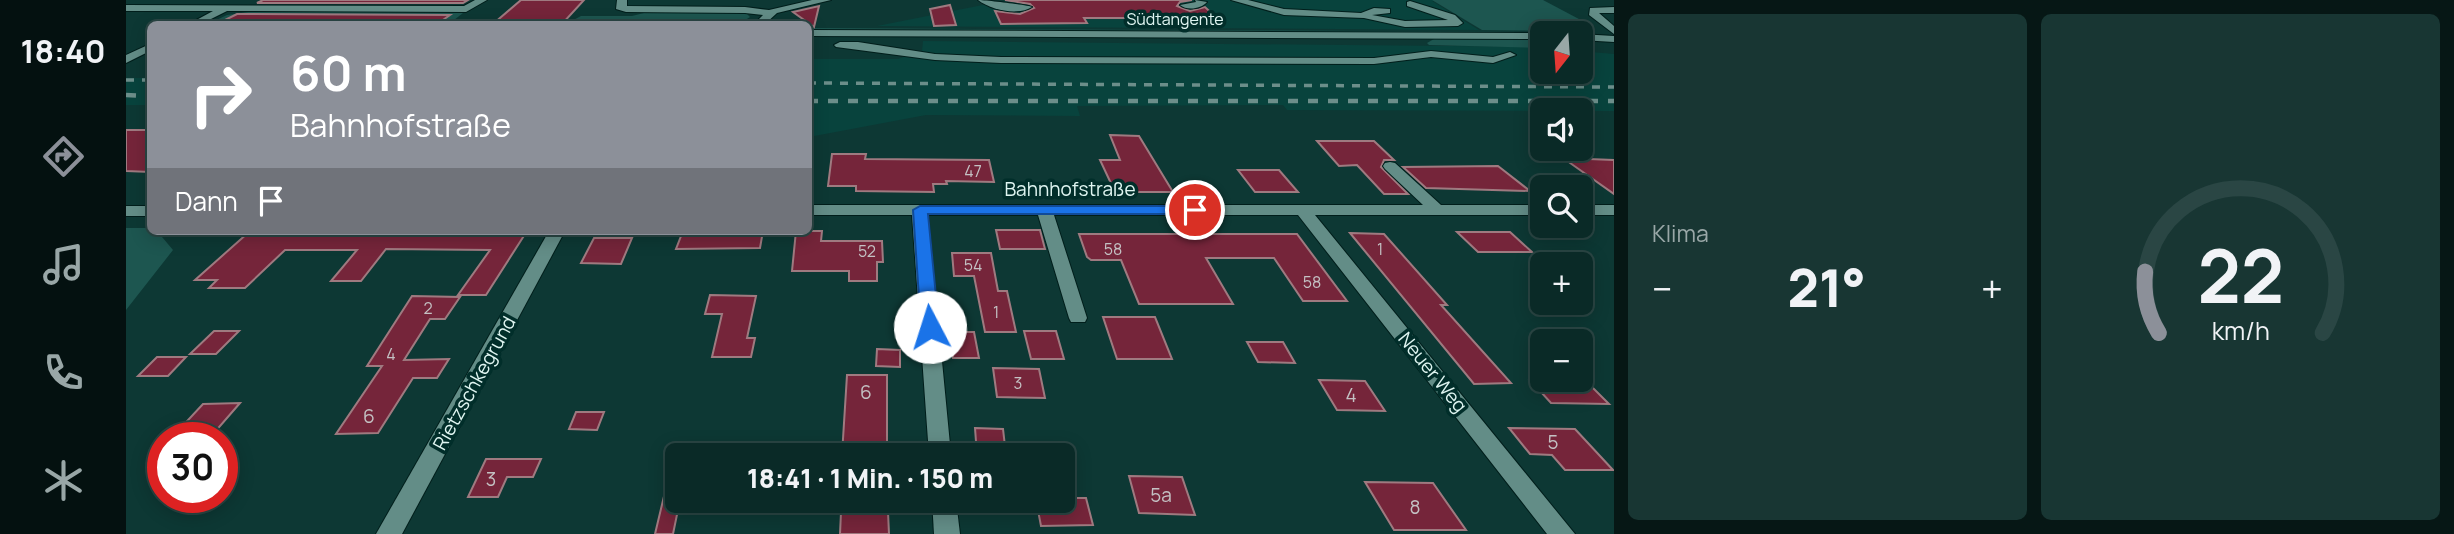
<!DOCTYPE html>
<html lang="de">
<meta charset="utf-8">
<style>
:root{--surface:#0a2a27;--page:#183633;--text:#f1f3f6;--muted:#99a7a7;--line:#2a4644;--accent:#8c9099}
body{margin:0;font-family:Manrope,sans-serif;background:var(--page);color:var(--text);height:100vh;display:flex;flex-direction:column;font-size:26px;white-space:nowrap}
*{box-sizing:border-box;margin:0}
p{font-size:23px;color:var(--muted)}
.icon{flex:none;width:38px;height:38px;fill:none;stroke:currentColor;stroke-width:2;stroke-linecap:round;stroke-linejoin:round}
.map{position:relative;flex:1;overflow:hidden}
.panel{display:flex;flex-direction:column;gap:14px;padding:14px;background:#061715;width:840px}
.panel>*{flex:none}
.hud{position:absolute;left:21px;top:21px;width:665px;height:214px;border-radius:10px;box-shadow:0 4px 18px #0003,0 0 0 2px var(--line);background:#8c9099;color:#fff;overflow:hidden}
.needle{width:46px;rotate:197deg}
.fabs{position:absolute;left:1404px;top:21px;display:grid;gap:14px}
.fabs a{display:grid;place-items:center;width:63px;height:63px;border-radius:10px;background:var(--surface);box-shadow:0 4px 18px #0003,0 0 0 2px var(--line);font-size:35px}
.speed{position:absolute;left:21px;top:422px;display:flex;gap:14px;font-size:35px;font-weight:700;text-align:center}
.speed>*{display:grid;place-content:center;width:91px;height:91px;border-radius:50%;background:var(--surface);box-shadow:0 4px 18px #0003,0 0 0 2px var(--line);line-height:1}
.speed .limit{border:10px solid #d22;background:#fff;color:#111}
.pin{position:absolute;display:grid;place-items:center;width:60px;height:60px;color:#fff;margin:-30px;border:4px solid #fff;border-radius:50%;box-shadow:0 2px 7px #0007}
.me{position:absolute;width:77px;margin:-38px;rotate:355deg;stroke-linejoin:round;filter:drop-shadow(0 0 5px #0008)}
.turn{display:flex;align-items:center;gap:24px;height:147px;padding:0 28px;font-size:32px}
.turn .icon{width:91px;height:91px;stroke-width:2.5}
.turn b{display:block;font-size:49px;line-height:60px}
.then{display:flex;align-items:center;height:66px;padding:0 28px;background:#0003;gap:14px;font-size:26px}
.big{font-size:52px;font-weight:800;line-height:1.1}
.panel .tile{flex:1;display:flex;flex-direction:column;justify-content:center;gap:10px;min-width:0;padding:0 24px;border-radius:10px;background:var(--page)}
.panel .dial{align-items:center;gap:0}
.dial svg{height:182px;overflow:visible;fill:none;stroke:var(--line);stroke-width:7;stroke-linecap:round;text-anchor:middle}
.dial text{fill:var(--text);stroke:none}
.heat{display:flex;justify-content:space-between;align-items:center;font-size:38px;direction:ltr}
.panel .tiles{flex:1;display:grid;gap:14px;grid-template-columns:repeat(2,1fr)}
.trip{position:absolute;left:539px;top:443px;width:410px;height:70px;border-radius:10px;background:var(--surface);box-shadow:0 4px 18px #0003,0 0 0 2px var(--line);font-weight:800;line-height:70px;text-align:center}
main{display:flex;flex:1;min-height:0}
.dock{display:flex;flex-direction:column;width:126px;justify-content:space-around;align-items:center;background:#041110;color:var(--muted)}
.dock .icon{width:49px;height:49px}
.dock .on{color:var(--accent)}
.dock b{font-size:32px;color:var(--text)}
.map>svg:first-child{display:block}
</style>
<main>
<nav class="dock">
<b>18:40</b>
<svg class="icon on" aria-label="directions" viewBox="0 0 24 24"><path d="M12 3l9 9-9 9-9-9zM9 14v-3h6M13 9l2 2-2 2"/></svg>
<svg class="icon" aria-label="music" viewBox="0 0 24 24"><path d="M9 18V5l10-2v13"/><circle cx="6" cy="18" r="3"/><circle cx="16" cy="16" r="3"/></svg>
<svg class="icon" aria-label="phone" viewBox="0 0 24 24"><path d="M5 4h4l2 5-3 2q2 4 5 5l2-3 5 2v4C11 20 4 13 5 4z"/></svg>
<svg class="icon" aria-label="climate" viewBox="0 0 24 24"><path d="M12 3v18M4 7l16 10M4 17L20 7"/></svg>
</nav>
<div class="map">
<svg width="1488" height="534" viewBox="0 0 1488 534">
<rect width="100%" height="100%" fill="#0d3834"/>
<g fill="#08433d">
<polygon points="882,0 1339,0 1306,1 1353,30 751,26"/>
<polygon points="797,41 1414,47 1416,72 1454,72 1454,51 1488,54 1488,111 1161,110 1157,105 951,106 954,116 800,115 683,137 683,59 772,59 796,51"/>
<rect x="0" y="78" width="24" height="27"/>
</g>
<g fill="#1d5650">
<polygon points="1306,0 1417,0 1468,27 1457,31 1356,30"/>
<polygon points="129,11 336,11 337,13 323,24 82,24 101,15"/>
<polygon points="522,12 613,13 621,14 624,17 613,24 440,24 455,16 506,16"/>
<polygon points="683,28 1416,32 1445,33 683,30"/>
<polygon points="1308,39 1416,40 1416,48 1303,45 1301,43"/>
<polygon points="0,228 24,228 24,231 31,231 47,250 0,310"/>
</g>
<g fill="#75253a" stroke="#9f7a80" stroke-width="2">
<polygon points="137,0 342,0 337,3 131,3"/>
<polygon points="395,0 458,0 436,24 367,24"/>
<polygon points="879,0 1066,0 1054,2 1051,6 1064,11 1079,7 1097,24 1054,24 1049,18 958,18 961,23 875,24 869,11 894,14 908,8 904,4"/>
<polygon points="824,5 830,25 808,26 804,9"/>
<polygon points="693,6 688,27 667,12"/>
<polygon points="111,14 324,15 311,24 91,24"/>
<polygon points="0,130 24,130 24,172 0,171"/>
<polygon points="984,135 1013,136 1047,192 989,192 974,160 994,160"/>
<polygon points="1191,141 1248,141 1268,160 1258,160 1255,167 1282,194 1258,194 1231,165 1213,166"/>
<polygon points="706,154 740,154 739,159 863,160 868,182 820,181 821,184 807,184 808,192 730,191 730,186 702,186"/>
<polygon points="1437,158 1488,160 1488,194"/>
<polygon points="1372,166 1404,191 1300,188 1277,167"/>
<polygon points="1112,170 1153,170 1172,192 1129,192"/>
<polygon points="870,230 914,230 919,249 874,249"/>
<polygon points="265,231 360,233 361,231 401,231 360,295 332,295 364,250 260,249 235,281 205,281 231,250 159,250 119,288 83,288 91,280 69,280 123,232"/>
<polygon points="557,231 637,231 634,248 550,249"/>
<polygon points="670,231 696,231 695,241 756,241 757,262 751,262 751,281 723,281 723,271 666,271"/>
<polygon points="1331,232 1384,232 1406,252 1352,252"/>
<polygon points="1224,233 1258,234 1321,305 1315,305 1385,383 1348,384"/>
<polygon points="953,234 1171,234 1221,301 1177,301 1148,258 1080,258 1107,304 1013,304 995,260 965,260 961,257"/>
<polygon points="468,238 506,238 495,264 455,263"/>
<polygon points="826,253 865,253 872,291 881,291 890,332 859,332 848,276 828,276"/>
<polygon points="584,295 630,296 621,338 629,338 625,357 586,357 596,314 579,314"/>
<polygon points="286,296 334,297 319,319 304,319 278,360 323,359 311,378 287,378 252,433 210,434 256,366 241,366"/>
<polygon points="977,317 1029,317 1046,359 991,359"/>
<polygon points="88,331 113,331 90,354 64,354"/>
<polygon points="898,331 930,331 938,359 905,359"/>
<polygon points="824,332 848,332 853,358 827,358"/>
<polygon points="1121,342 1157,342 1169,363 1132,362"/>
<polygon points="751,349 774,350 774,367 750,366"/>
<polygon points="31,357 60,357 42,376 12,376"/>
<polygon points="867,368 913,369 919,398 871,397"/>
<polygon points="721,375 761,375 761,455 716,455"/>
<polygon points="1193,380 1239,381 1259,411 1211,410"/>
<polygon points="1404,380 1459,380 1483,404 1425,403"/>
<polygon points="114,403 88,433 50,433 77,404"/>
<polygon points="450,412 478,412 471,430 443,429"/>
<polygon points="849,428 877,429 880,455 851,455"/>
<polygon points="1383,428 1449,429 1487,470 1439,470 1426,455 1404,454"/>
<polygon points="360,459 415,459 407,477 381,477 372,497 342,497"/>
<polygon points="544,471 551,472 551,500 554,500 547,534 529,534"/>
<polygon points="1003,476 1056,477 1069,515 1013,513"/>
<polygon points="1239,482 1307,483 1340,530 1268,530"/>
<polygon points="936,498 960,498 967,525 915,526 910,500 936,500"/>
<polygon points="715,512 762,512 763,534 714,534"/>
</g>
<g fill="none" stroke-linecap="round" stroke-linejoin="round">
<defs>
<g id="minor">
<polygon points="349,0 361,0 340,12 101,11 75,24 63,24 87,11 0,11 0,5 338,6"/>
<polygon points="491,0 501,0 501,6 619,7 643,10 686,0 705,0 651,13 639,24 628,24 637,15 619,13 500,12 490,9"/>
<path d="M852 0C859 0 902 5 906 7 892 16 865 10 852 0Z"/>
<path d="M1069 0 1081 2C1075 9 1061 11 1054 5L1070 2Z"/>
<polygon points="1105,0 1122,0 1158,9 1235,13 1248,8 1264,9 1264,13 1246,15 1279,21 1322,20 1281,6 1281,2 1284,1 1329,15 1337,23 1332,26 1279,27 1238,18 1158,15"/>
<polygon points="1488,7 1488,13 1473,13 1488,26 1488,34 1463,15 1464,8"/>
<polygon points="682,30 1416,33 1418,33 1416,39 682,36"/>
<polygon points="1454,34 1488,36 1488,42 1454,40"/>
<polygon points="714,42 732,42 809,54 875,57 1248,58 1305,51 1367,57 1384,52 1390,55 1367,63 1305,57 1248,64 875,63 809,60 710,47 708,45"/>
<polygon points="24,44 24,51 0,63 0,55"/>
<polygon points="1264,162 1269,163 1315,205 1416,205 1416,215 1189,215 1449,534 1421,534 1172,215 928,215 961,318 959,322 945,322 943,318 912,215 802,215 825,455 803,455 786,215 682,215 682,205 1297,205 1259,169 1257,166 1259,163"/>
<rect x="1454" y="205" width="34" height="10"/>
<rect x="0" y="206" width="24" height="10"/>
<polygon points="423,231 439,231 276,534 250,534"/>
<polygon points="806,500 830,500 834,534 808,534"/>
</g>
</defs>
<use href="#minor" stroke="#001e1b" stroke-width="2"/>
<use href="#minor" fill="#638d87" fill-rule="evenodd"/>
<g stroke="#6c8e8a" stroke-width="3.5" stroke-dasharray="8 8" stroke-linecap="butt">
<polyline points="0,80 24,80"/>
<polyline points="682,83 1488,87"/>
</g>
<g stroke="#6c8e8a" stroke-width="4.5" stroke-dasharray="10 10" stroke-linecap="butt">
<polyline points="0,95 24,96"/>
<polyline points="682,101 1488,101"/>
</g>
</g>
<polygon fill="#1a73e8" stroke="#114b97" stroke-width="2" points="794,206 1069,206 1076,210 1069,214 802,214 813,327 804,332 795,327 787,210"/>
<g text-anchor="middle" stroke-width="7" stroke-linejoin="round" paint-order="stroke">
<g font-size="16" fill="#dff5f1" stroke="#012e2a">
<text x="1049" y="25">Südtangente</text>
</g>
<g font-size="16" fill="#c4c1c3">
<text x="847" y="177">47</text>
<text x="987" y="255">58</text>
<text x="1254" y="255">1</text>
<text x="741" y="257">52</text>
<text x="847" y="271">54</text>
<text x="1186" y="288">58</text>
<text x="302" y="314">2</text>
<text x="870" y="318">1</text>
<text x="265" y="360">4</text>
<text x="892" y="389">3</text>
</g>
<g font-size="19" fill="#dff5f1" stroke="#012e2a">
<text x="944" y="196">Bahnhofstraße</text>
<text transform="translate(1307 372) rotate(51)" y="7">Neuer Weg</text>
<text transform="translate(348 383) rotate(-61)" y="7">Rietzschkegrund</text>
</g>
<g font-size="19" fill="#c4c1c3">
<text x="740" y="399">6</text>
<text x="1225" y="402">4</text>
<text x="243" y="423">6</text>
<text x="1427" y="449">5</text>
<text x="365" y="486">3</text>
<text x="1035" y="502">5a</text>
<text x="1289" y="514">8</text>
</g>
</g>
</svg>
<div class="fabs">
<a><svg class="needle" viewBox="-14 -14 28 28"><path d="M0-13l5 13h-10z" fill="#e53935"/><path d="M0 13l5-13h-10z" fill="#99a7a7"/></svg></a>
<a><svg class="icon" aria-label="sound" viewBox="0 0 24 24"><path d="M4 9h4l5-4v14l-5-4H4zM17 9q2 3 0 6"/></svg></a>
<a><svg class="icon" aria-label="search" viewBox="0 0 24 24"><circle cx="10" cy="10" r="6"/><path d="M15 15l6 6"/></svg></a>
<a>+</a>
<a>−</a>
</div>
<div class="speed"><div class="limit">30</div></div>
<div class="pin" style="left:1069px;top:210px;background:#d93025"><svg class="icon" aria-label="arrive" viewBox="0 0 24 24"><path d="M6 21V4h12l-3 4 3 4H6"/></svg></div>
<svg class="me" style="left:804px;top:327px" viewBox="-20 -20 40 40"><circle r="19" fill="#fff"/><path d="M0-13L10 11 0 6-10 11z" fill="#1a73e8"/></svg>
<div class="trip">18:41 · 1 Min. · 150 m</div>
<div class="hud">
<div class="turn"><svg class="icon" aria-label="right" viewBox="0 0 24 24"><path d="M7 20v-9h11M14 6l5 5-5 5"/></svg><div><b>60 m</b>Bahnhofstraße</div></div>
<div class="then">Dann<svg class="icon" aria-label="arrive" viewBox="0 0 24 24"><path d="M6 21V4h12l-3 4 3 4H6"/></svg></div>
</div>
</div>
<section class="panel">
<div class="tiles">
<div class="tile"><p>Klima</p>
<div class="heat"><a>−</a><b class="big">21°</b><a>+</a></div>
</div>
<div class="tile dial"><svg viewBox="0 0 100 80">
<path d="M14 69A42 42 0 1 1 86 69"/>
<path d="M14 69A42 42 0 0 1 8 42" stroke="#8c9099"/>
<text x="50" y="56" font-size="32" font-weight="700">22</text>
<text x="50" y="72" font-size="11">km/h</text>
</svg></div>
</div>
</section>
</main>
